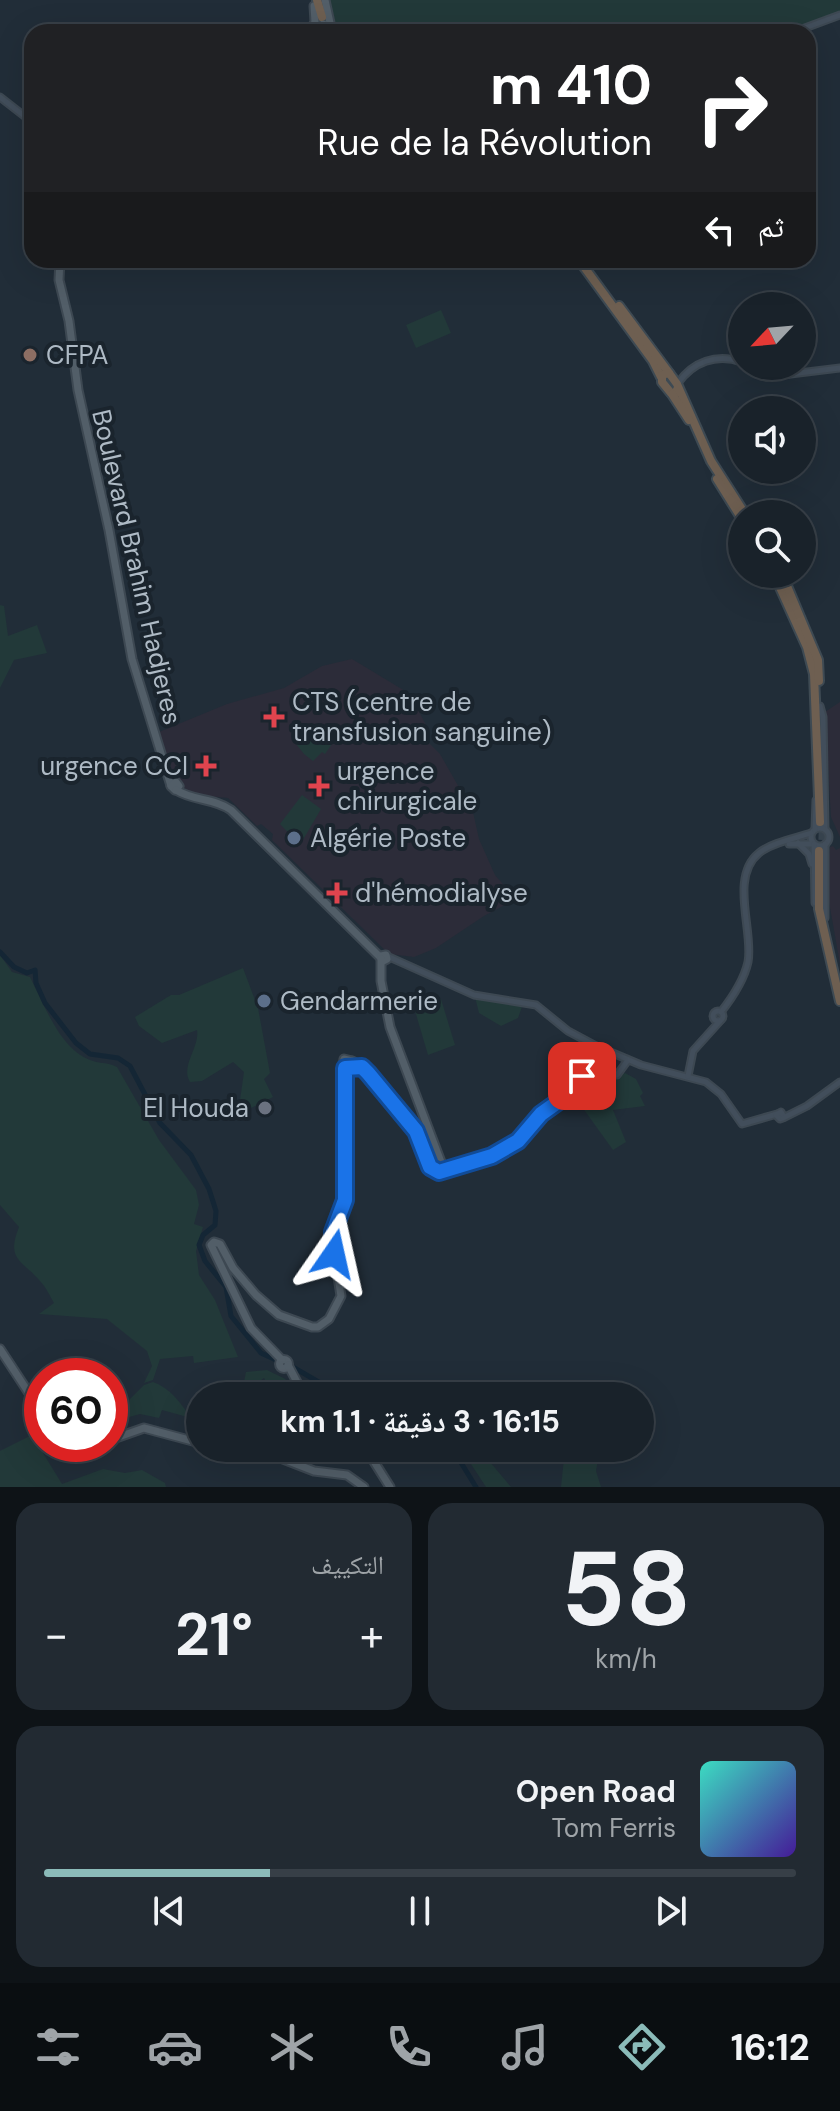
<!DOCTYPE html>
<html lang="ar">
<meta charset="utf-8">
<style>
:root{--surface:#19222a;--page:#222a32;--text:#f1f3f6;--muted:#9fa4a8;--line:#373f47;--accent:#8bbbb9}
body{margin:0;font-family:"DM Sans","Noto Naskh Arabic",sans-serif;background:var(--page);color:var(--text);direction:rtl;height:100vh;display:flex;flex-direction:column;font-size:30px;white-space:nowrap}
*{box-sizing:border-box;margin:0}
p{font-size:26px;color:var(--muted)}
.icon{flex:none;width:44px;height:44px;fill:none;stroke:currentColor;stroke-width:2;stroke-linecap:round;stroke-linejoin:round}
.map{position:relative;height:1487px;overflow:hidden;direction:ltr}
.sheet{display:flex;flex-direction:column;gap:16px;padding:16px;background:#0e1317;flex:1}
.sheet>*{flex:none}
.top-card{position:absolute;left:24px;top:24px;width:792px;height:244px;border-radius:24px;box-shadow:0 8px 32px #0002,0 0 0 2px var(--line);direction:rtl;background:#202124;color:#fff;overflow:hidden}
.needle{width:52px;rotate:244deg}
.controls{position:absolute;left:728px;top:292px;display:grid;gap:16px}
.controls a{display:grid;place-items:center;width:88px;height:88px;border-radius:50%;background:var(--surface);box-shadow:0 8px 32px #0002,0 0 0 2px var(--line);font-size:40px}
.speed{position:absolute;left:24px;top:1358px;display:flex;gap:16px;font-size:40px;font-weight:700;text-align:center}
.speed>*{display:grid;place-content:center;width:104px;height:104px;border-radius:50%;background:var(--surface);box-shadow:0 8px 32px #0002,0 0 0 2px var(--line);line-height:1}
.speed .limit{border:12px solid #d22;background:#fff;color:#111}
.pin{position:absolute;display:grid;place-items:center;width:68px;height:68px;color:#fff;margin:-34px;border-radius:16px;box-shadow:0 4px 12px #0006}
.me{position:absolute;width:88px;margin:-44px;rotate:11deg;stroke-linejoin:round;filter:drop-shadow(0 0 6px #0008)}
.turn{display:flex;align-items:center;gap:28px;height:168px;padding:0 32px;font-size:36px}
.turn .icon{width:104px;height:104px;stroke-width:2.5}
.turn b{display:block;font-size:56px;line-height:68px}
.then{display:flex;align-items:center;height:76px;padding:0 32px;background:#0003;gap:16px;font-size:30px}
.big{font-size:60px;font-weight:700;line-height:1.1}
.sheet .widget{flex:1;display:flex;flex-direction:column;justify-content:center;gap:12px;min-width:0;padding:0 28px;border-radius:24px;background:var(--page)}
.sheet .dial{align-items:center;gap:0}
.dial b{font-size:104px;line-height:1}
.song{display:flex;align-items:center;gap:24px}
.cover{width:96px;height:96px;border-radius:12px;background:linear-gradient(135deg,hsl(170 70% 55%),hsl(260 70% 35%))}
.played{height:8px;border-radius:4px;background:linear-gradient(90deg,var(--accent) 30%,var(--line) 30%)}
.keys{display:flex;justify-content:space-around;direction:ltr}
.heat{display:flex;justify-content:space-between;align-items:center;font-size:44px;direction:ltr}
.sheet .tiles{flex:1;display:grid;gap:16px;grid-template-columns:1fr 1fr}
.widget:last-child{grid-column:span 2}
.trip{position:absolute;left:186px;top:1382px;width:468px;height:80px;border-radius:40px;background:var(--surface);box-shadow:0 8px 32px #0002,0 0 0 2px var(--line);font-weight:700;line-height:80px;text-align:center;direction:rtl}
.dock{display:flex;height:128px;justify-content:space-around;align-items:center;background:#0a0e11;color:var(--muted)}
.dock .icon{width:56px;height:56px}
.dock .selected{color:var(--accent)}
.dock b{font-size:36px;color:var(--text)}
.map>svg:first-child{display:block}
</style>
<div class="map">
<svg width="840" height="1487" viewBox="0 0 840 1487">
<rect width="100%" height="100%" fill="#212d38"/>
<g fill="#2c2c39">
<polygon points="352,659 405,691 415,704 426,725 429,743 440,754 473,812 479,839 495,875 516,899 484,916 436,948 414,957 389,954 272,840 273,834 261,824 257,826 228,798 196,795 177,784 168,765 159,732 227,704 284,688 322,666"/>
<polygon points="840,702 840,837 831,817 825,712"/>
<polygon points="833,846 836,850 840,848 840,964 829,902 829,854 830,847"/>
</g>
<g fill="#223939">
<polygon points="329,0 840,0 840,13 787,32 338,32"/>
<polygon points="441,310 451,333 416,348 406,325"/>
<polygon points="0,605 4,606 8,636 37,625 47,653 14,660 0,688"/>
<polygon points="296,733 309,741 312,736 342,734 338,744 332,744 325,754 322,752 313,761 304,754 293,740"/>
<polygon points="302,795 321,809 300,845 280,824"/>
<path d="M0 955 12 972 30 977C44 1004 61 1052 93 1061 102 1064 108 1062 117 1067L159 1140 196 1190 199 1205 194 1224 203 1227 196 1251 199 1275 215 1300 238 1357 194 1363 193 1356 160 1359 153 1380 144 1383 152 1366 147 1351 107 1319 39 1314 54 1303C50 1296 46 1287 40 1281 21 1259 6 1260 19 1227L0 1205Z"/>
<path d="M243 968 258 1008 270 1073 264 1079 273 1097 243 1112 239 1107 244 1072 233 1062 202 1081 190 1082C180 1066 200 1047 197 1030L162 1043 139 1026 135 1017 171 995H179Z"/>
<polygon points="475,997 523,1004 518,1018 501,1026 479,1013"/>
<polygon points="441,999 455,1045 428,1055 413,1004"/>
<polygon points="625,1073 636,1079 643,1093 640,1096 645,1106 613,1110 626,1142 613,1150 572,1093 586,1076 608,1078"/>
<path d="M267 1370C280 1377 295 1380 296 1396H262L269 1387 264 1378 247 1390 243 1387 246 1372Z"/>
<path d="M153 1382C170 1388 180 1402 191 1418L162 1410 159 1418 140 1414 115 1421C105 1408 112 1400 117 1388L121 1387 122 1400 127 1402 144 1385Z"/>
<polygon points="32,1435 62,1484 103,1469 125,1473 142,1470 165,1483 166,1487 0,1487 0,1451"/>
<polygon points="450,1448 470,1448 476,1455 490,1462 511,1487 486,1487 469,1461"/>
<polygon points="600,1448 596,1471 601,1487 561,1487 565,1449"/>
</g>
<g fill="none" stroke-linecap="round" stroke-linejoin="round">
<g stroke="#142635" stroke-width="5">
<polyline points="0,952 14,967 27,973 35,970 36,983 45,1003 76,1043 90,1054 118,1058 130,1066 160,1123 191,1155 209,1189 216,1211 215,1225 203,1235 199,1245 205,1261 226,1287 231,1316 261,1353 276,1360"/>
<polyline points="291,1366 329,1388 330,1396"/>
<polyline points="441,1448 460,1461 476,1487"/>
</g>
<polyline stroke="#36424d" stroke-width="8" stroke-dasharray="8 4" stroke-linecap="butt" points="822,852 823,822"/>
<defs>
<g id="secondary">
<polyline points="794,32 840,15"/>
<polyline points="0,97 32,122"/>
<polyline points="748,366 766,377 840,368"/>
<path d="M678 383C693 362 716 353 742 362"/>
<polyline points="820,706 823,717 825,829"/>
<circle cx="820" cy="837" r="9"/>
<polyline points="815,829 816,800"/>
<polyline points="798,843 809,854 812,864"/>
<polyline points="789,844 814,844"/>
<polyline points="814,844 815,903"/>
<polyline points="825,918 825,844"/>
<polyline points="387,956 474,995 536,1005 568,1031 596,1046 641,1065 706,1082 721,1094 742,1124 777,1114"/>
<circle cx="718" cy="1016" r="5"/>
<path d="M721 1012C732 998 744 980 748 962 754 932 729 877 759 853 771 843 796 838 811 833"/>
<polyline points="688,1076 693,1051 720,1021"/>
<polygon points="781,1112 784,1117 780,1119 776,1115"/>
<polyline points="783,1118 807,1106 840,1082"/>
<path d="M444 1170C460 1164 476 1161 492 1156 519 1147 525 1128 543 1112 559 1098 571 1092 584 1074L617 1075 628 1060"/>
</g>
<g id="primary">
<polyline points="325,0 332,32"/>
<polyline points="309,32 315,22 314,6"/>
<polyline points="319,32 323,24 332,28"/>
<polyline points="60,260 59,280 69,321 78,390 109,530 132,659 171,786"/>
<polygon points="176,782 179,786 175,790 171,786"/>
<path d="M176 790C193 801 214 798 231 810L381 958"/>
<polygon points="386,955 387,959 383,961 381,956"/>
<path d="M352 1061C365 1065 414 1123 420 1137 426 1149 425 1164 436 1172L444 1170 390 1027 381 981V959"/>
<polyline points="352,1061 344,1059 343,1066 360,1066"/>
<polyline points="0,1349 42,1413"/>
<circle cx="284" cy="1364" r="4.5"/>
<polyline points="282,1360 251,1328 211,1245 214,1242 220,1244 233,1268 256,1295 279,1315 312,1327 318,1327 329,1319 341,1296 332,1239 345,1200 345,1068"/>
<polyline points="288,1365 298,1384 299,1396"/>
<polyline points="110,1440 144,1428 200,1443"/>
<polyline points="62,1444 68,1451 80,1455 103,1444"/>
<polyline points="215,1448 260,1450 314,1471 347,1475 364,1487"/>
<polyline points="354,1448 373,1460 390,1487"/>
</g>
<g id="highway">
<polyline points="317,0 322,17"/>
<polyline points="579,260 653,361 661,377"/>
<polyline points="619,306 669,373"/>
<polyline points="678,388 675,393 671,393 662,382 662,375 669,373 677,384 711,461 745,514"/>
<polyline points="672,394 689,420"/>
<polyline points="717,479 742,519"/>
<polyline points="774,574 807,647 814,674 820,822"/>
<polyline points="782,574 818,660 819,681"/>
<polyline points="819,851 819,909 840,1001"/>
</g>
</defs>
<use href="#secondary" stroke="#3d4852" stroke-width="9"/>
<use href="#primary" stroke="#3d4852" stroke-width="11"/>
<use href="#highway" stroke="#3e4a53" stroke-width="12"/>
<use href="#secondary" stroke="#424e5b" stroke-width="5"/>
<use href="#primary" stroke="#525e68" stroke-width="7"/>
<use href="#highway" stroke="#6e5f51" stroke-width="8"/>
</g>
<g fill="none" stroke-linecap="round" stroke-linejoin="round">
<defs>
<polyline id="route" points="334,1254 333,1232 345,1200 345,1068 362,1067 368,1073 416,1131 430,1167 439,1172 492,1156 518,1141 541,1114 573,1091 582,1076"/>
</defs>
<use href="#route" stroke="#114b97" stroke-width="20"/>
<use href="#route" stroke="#1a73e8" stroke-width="14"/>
</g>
<circle fill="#8d6e63" stroke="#1a242d" stroke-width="3" cx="30" cy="355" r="8"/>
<g fill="#e0444e" stroke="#1a242d" stroke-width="3">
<path d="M270 705h8v8h8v8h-8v8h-8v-8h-8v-8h8z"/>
<path d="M202 754h8v8h8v8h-8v8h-8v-8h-8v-8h8z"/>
<path d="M315 774h8v8h8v8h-8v8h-8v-8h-8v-8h8z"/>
<path d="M333 881h8v8h8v8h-8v8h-8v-8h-8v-8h8z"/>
</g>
<g fill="#5c6f8a" stroke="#1a242d" stroke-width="3">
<circle cx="294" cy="838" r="8"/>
<circle cx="264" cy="1001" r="8"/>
</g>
<circle fill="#6b7280" stroke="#1a242d" stroke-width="3" cx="265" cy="1108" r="8"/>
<g text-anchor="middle" stroke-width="8" stroke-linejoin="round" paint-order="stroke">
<g font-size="26" fill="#aebac5" stroke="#1a242d" text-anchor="start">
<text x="46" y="364">CFPA</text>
<text x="292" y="711">CTS (centre de<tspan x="292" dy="30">transfusion sanguine)</tspan></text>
<text x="188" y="775" text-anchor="end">urgence CCI</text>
<text x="337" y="780">urgence<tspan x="337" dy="30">chirurgicale</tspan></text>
<text x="310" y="847">Algérie Poste</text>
<text x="355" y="902">d'hémodialyse</text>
<text x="280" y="1010">Gendarmerie</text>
<text x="249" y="1117" text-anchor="end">El Houda</text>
</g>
<g font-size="26" fill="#aebac5" stroke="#1a242d">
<text transform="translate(137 567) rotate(77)" y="9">Boulevard Brahim Hadjeres</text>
</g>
</g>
</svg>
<div class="controls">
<a><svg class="needle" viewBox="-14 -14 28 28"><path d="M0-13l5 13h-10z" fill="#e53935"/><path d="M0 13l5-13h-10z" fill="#9fa4a8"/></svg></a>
<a><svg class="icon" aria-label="sound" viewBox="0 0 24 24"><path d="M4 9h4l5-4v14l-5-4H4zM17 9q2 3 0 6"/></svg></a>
<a><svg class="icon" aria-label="search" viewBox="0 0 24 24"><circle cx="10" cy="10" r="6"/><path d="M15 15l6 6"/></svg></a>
</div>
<div class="speed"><div class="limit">60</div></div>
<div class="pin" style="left:582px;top:1076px;background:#d93025"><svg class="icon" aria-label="arrive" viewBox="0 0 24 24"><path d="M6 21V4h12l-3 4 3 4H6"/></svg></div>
<svg class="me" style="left:334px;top:1254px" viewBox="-20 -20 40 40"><path d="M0-17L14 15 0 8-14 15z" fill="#1a73e8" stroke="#fff" stroke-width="4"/></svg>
<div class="trip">16:15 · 3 دقيقة · 1.1 km</div>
<div class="top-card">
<div class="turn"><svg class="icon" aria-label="right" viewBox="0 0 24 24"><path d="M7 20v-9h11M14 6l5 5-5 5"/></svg><div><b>410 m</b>Rue de la Révolution</div></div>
<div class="then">ثم<svg class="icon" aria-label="left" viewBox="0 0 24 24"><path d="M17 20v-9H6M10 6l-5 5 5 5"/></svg></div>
</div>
</div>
<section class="sheet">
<div class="tiles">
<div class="widget dial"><b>58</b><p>km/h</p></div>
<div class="widget"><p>التكييف</p>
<div class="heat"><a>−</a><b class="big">21°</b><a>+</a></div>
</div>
<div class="widget">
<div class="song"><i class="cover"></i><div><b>Open Road</b><p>Tom Ferris</p></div></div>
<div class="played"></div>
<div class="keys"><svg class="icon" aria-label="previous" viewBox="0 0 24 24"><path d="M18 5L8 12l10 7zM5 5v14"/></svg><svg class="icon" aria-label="pause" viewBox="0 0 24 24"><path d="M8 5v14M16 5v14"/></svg><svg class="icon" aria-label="next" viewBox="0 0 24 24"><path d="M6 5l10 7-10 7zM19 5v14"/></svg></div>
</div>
</div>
</section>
<nav class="dock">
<b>16:12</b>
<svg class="icon selected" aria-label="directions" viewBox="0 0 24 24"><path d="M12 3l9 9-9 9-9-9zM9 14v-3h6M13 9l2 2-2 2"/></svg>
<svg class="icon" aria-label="music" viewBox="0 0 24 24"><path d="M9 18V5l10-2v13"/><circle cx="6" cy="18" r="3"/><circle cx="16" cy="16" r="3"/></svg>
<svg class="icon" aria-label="phone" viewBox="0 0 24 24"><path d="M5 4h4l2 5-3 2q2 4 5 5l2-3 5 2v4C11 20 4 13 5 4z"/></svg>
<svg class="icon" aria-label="climate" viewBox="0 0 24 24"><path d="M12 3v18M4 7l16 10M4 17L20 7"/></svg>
<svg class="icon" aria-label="car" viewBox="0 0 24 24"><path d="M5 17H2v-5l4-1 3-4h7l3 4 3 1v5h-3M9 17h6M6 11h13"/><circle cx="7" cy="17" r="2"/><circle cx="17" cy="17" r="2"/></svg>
<svg class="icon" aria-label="filters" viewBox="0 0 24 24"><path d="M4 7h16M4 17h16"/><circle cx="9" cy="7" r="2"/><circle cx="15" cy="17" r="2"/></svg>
</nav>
